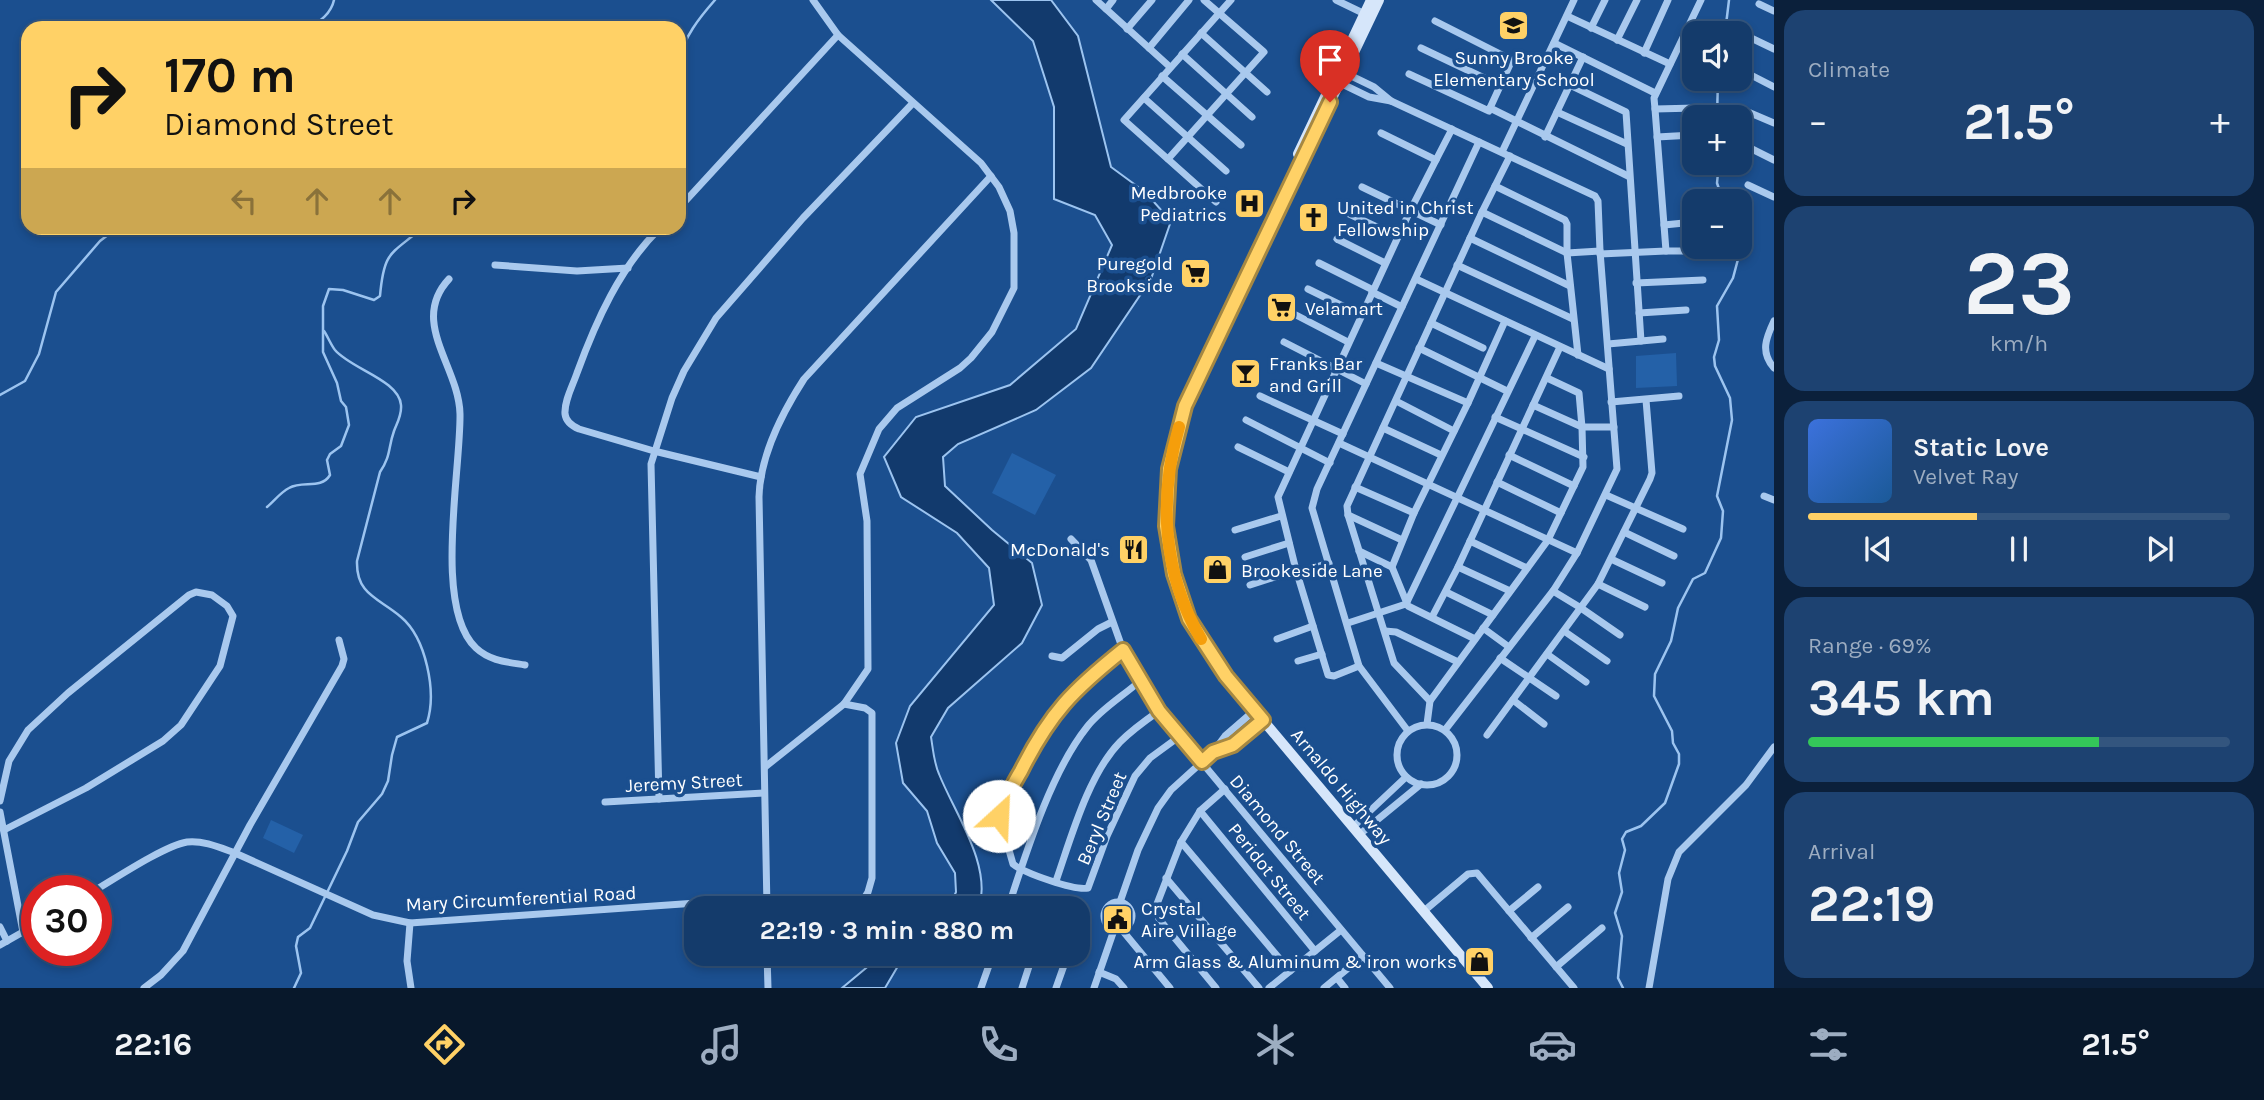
<!DOCTYPE html>
<meta charset="utf-8">
<style>
:root{--surface:#143b6b;--page:#1d4271;--text:#f1f3f6;--muted:#9dadc1;--line:#33557e;--accent:#ffd166}
body{margin:0;font-family:Karla,sans-serif;background:var(--page);color:var(--text);height:100vh;display:flex;flex-direction:column;font-size:26px;white-space:nowrap}
*{box-sizing:border-box;margin:0}
p{font-size:23px;color:var(--muted)}
.icon{flex:none;width:38px;height:38px;fill:none;stroke:currentColor;stroke-width:2;stroke-linecap:round;stroke-linejoin:round}
.map{position:relative;flex:1;overflow:hidden}
.side{display:flex;flex-direction:column;gap:10px;padding:10px;background:#0b203b;width:490px}
.side>*{flex:none}
.banner{position:absolute;left:21px;top:21px;width:665px;height:214px;border-radius:21px;box-shadow:0 4px 10px #0003,0 0 0 2px var(--line);background:#ffd166;color:#111;overflow:hidden}
.buttons{position:absolute;left:1682px;top:21px;display:grid;gap:14px}
.buttons a{display:grid;place-items:center;width:70px;height:70px;border-radius:14px;background:var(--surface);box-shadow:0 4px 10px #0003,0 0 0 2px var(--line);font-size:35px}
.speed{position:absolute;left:21px;top:875px;display:flex;gap:14px;font-size:35px;font-weight:700;text-align:center}
.speed>*{display:grid;place-content:center;width:91px;height:91px;border-radius:50%;background:var(--surface);box-shadow:0 4px 10px #0003,0 0 0 2px var(--line);line-height:1}
.speed .limit{border:10px solid #d22;background:#fff;color:#111}
.pin{position:absolute;display:grid;place-items:center;width:60px;height:60px;color:#fff;margin:-72px -30px;border-radius:50% 50% 50% 0;rotate:-45deg;box-shadow:0 0 7px #0007}
.pin .icon{rotate:45deg}
.me{position:absolute;width:77px;margin:-38px;rotate:25deg;stroke-linejoin:round;filter:drop-shadow(0 0 5px #0008)}
.turn{display:flex;align-items:center;gap:24px;height:147px;padding:0 28px;font-size:32px}
.turn .icon{width:91px;height:91px;stroke-width:2.5}
.turn b{display:block;font-size:49px;line-height:60px}
.lanes{display:flex;align-items:center;height:66px;padding:0 28px;background:#0003;justify-content:center;gap:35px;direction:ltr}
.lanes .off{opacity:.35}
.big{font-size:52px;font-weight:700;line-height:1.1}
.side .widget{flex:1;display:flex;flex-direction:column;justify-content:center;gap:10px;min-width:0;padding:0 24px;border-radius:21px;background:var(--page)}
.side .dial{align-items:center;gap:0}
.dial b{font-size:91px;line-height:1}
.song{display:flex;align-items:center;gap:21px}
.cover{width:84px;height:84px;border-radius:10px;background:linear-gradient(135deg,hsl(220 70% 55%),hsl(210 70% 35%))}
.played{height:7px;border-radius:4px;background:linear-gradient(90deg,var(--accent) 40%,var(--line) 40%)}
.keys{display:flex;justify-content:space-around;direction:ltr}
.heat{display:flex;justify-content:space-between;align-items:center;font-size:38px;direction:ltr}
.charge{height:10px;border-radius:5px;background:linear-gradient(90deg,#34c759 69%,var(--line) 0)}
.trip{position:absolute;left:684px;top:896px;width:406px;height:70px;border-radius:21px;background:var(--surface);box-shadow:0 4px 10px #0003,0 0 0 2px var(--line);font-weight:700;line-height:70px;text-align:center}
.dock{display:flex;height:112px;justify-content:space-around;align-items:center;background:#08182b;color:var(--muted)}
.dock .icon{width:49px;height:49px}
.dock .on{color:var(--accent)}
.dock b{font-size:32px;color:var(--text)}
main{display:flex;flex:1;min-height:0}
.map>svg:first-child{display:block}
</style>
<main>
<div class="map">
<svg width="1774" height="988" viewBox="0 0 1774 988">
<rect width="100%" height="100%" fill="#1b4f8f"/>
<g fill="#2461a8">
<polygon points="1676,353 1677,386 1636,388 1636,356"/>
<polygon points="1012,453 1056,475 1035,515 992,493"/>
<polygon points="271,820 303,835 294,853 263,838"/>
</g>
<g fill="#123a6d" stroke="#9cc4f0" stroke-width="2">
<path d="M991 0H1051L1078 36 1111 167 1145 192 1171 221 1151 279 1091 368 1036 410 958 444 943 457 945 486 992 530 1032 563 1042 605 1022 643 948 708 931 737C933 749 934 763 939 774 955 814 992 865 979 908H944L952 901 956 892 955 873 937 843 927 811 903 783 896 743 910 706 994 605 989 568 957 533 901 497 884 457 916 417 1010 385 1076 329 1112 245 1095 215 1054 199V107L1033 41Z"/>
<polygon points="883,954 917,954 898,966 885,988 842,988"/>
</g>
<g fill="none" stroke-linecap="round" stroke-linejoin="round">
<g stroke="#9cc4f0" stroke-width="2.5">
<path d="M309 28C320 21 331 14 334 0"/>
<polyline points="1725,33 1729,0"/>
<path d="M679 61C683 38 700 17 715 0"/>
<polyline points="1717,117 1718,79"/>
<polyline points="1719,163 1717,183 1723,201"/>
<polyline points="0,395 25,381 39,354 56,292 100,241 117,228"/>
<path d="M267 507C274 501 281 492 289 488 303 480 321 490 330 475L327 460 330 454 341 446 349 425 346 407 341 401 337 383 323 352V306L329 289 343 290 374 300 380 296C384 250 391 255 422 228"/>
<path d="M294 988 301 973 296 946 298 937 310 928 347 851 358 822 382 794 388 781 392 755 397 737 427 723C437 692 426 638 401 617 379 598 356 595 357 561L380 472C391 456 388 448 394 431 397 423 402 415 401 405 399 380 351 369 335 350 331 345 328 337 324 331"/>
<polyline points="1623,988 1618,978 1622,936 1615,913 1622,892 1619,873 1625,850 1622,839 1626,832 1641,826 1665,803 1679,764 1679,754 1673,743 1672,731 1654,696 1655,674 1671,641 1678,608 1693,579 1705,573 1721,538 1723,511 1717,496 1732,420 1730,398 1715,366 1714,357 1719,340 1717,306 1733,278 1741,248 1740,237"/>
</g>
<g stroke="#a9c9ee" stroke-width="7">
<polyline points="1096,0 1170,67"/>
<polyline points="1336,0 1367,15"/>
<polyline points="1759,4 1774,11"/>
<polyline points="1106,9 1113,0"/>
<polyline points="1567,16 1670,64"/>
<polyline points="1435,21 1512,60 1490,108 1628,176"/>
<polyline points="1591,28 1605,0"/>
<polyline points="1127,29 1152,0"/>
<polyline points="1201,33 1267,92"/>
<polyline points="1749,37 1774,49"/>
<polyline points="1617,40 1637,0"/>
<polyline points="1554,43 1655,93"/>
<polyline points="1149,48 1189,0"/>
<polyline points="1421,48 1501,86"/>
<polyline points="1644,53 1668,0"/>
<polyline points="1182,54 1252,117"/>
<polyline points="1341,71 1374,87 1391,101"/>
<polyline points="1747,73 1774,87"/>
<polyline points="1409,74 1489,111 1490,108"/>
<polyline points="1162,76 1241,145"/>
<polyline points="1338,82 1369,97 1391,101 1595,196 1598,201 1600,251 1617,469 1577,553 1553,591 1445,730"/>
<polyline points="1570,85 1626,112 1641,341"/>
<polyline points="1144,98 1226,171"/>
<polyline points="1696,108 1655,109 1654,98 1701,0"/>
<polyline points="1741,109 1774,123"/>
<polyline points="1557,112 1627,144"/>
<polyline points="1545,137 1583,57"/>
<polyline points="1657,137 1693,135"/>
<polyline points="1740,143 1774,160"/>
<polyline points="1502,152 1574,0"/>
<polyline points="1168,159 1264,52 1204,0"/>
<polyline points="1436,160 1452,129"/>
<polyline points="1748,185 1774,197"/>
<polyline points="1495,186 1565,220 1567,224 1567,253 1578,355"/>
<polyline points="1362,187 1441,225"/>
<polyline points="1216,202 1124,120 1231,0"/>
<polyline points="679,208 838,35"/>
<polyline points="1345,212 1398,237"/>
<polyline points="1482,212 1567,253 1600,251"/>
<polyline points="1664,225 1694,222"/>
<path d="M660 228C620 267 596 321 577 373 573 385 564 401 565 414 566 422 572 426 579 429L654 451 761 477"/>
<polyline points="1470,238 1570,286"/>
<polyline points="1337,239 1385,263"/>
<polyline points="1666,251 1702,251"/>
<polyline points="1600,254 1666,251 1655,109"/>
<polyline points="1319,263 1373,290"/>
<polyline points="495,265 577,271 628,268"/>
<polyline points="1457,265 1573,319"/>
<path d="M449 279C409 322 459 366 460 414 461 470 433 608 476 648 490 661 507 662 525 665"/>
<polyline points="1416,279 1609,369"/>
<polyline points="1636,283 1703,280"/>
<polyline points="1308,289 1361,315"/>
<polyline points="1372,292 1402,307"/>
<polyline points="1639,313 1686,310"/>
<polyline points="1296,315 1348,342"/>
<path d="M1774 321C1766 338 1760 352 1774 368"/>
<polyline points="1431,323 1483,348"/>
<polyline points="1284,342 1366,384"/>
<polyline points="1608,344 1663,339"/>
<polyline points="1419,348 1507,391"/>
<polyline points="1376,363 1468,403"/>
<polyline points="1260,396 1343,434"/>
<polyline points="1396,401 1454,431"/>
<polyline points="1611,402 1679,396"/>
<polyline points="1533,405 1582,427 1579,393 1547,378"/>
<polyline points="1495,417 1584,457"/>
<polyline points="1246,420 1330,463"/>
<polyline points="1383,428 1441,455"/>
<polyline points="1339,443 1577,553"/>
<polyline points="1238,447 1289,472"/>
<polyline points="1509,455 1574,486"/>
<polyline points="1497,482 1561,513"/>
<polyline points="1355,487 1414,513"/>
<polyline points="1606,495 1683,529"/>
<polyline points="1764,496 1774,500"/>
<polyline points="1348,515 1402,540"/>
<polyline points="1235,530 1281,516"/>
<polyline points="1624,532 1674,556"/>
<polyline points="1071,539 1091,560 1123,650 1159,711 1390,988"/>
<polyline points="1470,541 1527,568"/>
<polyline points="1359,551 1392,567"/>
<polyline points="1245,557 1289,543"/>
<polyline points="1611,559 1662,583"/>
<polyline points="1458,567 1510,591"/>
<polyline points="1297,573 1329,563"/>
<polyline points="1598,584 1645,607"/>
<polyline points="1250,585 1296,570"/>
<polyline points="1553,591 1581,608 1620,635"/>
<polyline points="1446,592 1493,615"/>
<polyline points="1432,617 1458,567 1560,347"/>
<polyline points="1348,623 1406,604 1535,336"/>
<polyline points="1483,628 1509,647"/>
<polyline points="1385,631 1396,632 1458,662"/>
<polyline points="1564,631 1607,661"/>
<polyline points="1277,639 1313,626"/>
<polyline points="1475,639 1408,606 1392,567 1414,513 1468,403 1505,321"/>
<path d="M1123 650 1075 691 1049 721 1022 768 999 815 1013 864C1024 873 1075 891 1088 888L1107 836 1135 776 1150 758 1180 736"/>
<polyline points="1547,654 1586,682"/>
<polyline points="1052,656 1062,658 1098,629 1112,622"/>
<polyline points="1500,658 1556,696"/>
<polyline points="1298,661 1322,654"/>
<polyline points="1359,666 1334,676 1328,675 1296,570 1278,497 1410,211 1436,160 1381,133"/>
<polyline points="1513,700 1544,724"/>
<polyline points="1430,701 1548,540 1583,467 1582,427 1614,427"/>
<polyline points="844,704 865,708 872,713 872,878 868,892 858,908"/>
<polyline points="1427,724 1430,701 1394,663 1348,515 1347,506 1482,212 1510,156"/>
<circle cx="1427" cy="755" r="30"/>
<polyline points="1408,731 1359,666 1312,508 1317,489 1479,142"/>
<polyline points="1487,735 1598,584 1650,479 1652,473 1646,400"/>
<polyline points="1214,752 1233,745 1263,720"/>
<polyline points="765,767 844,704 868,669 867,521 860,474 879,429 897,408 960,368 971,358 992,332 1014,288 1014,233 1010,211 999,187 981,163 838,35 813,0"/>
<polyline points="659,799 651,464 672,398 684,371 716,318 803,218 913,103"/>
<polyline points="0,801 9,761 28,730 68,693 189,595 196,592 212,595 227,606 233,616 220,666 181,725 163,741 86,788 4,830"/>
<polyline points="605,802 764,793"/>
<polyline points="1200,811 1315,951"/>
<polyline points="0,812 23,932"/>
<polyline points="1354,826 1406,777"/>
<polyline points="1360,834 1421,784"/>
<polyline points="1181,842 1290,971"/>
<polyline points="1166,878 1259,988"/>
<path d="M1056 881C1071 838 1088 775 1120 742 1132 730 1146 720 1159 711"/>
<path d="M94 891C116 878 164 846 187 842 203 840 221 848 235 853L373 915 410 923 767 898"/>
<polyline points="1011,901 1033,908"/>
<circle cx="1118" cy="916" r="14"/>
<polyline points="1120,902 1138,850 1158,808 1171,790 1213,752 1225,736 1255,710"/>
<path d="M767 908 759 497C760 455 782 413 804 379L991 176"/>
<path d="M1008 908C1026 853 1051 772 1087 727 1101 709 1123 696 1140 681"/>
<polyline points="1424,911 1468,874 1477,873 1574,988"/>
<polyline points="1509,911 1538,887"/>
<polyline points="410,923 407,961 411,988"/>
<polyline points="0,927 7,941"/>
<polyline points="1122,930 1170,988"/>
<polyline points="1531,938 1568,907"/>
<polyline points="0,945 37,924"/>
<polyline points="767,954 768,988"/>
<polyline points="1556,967 1602,928"/>
<polyline points="1099,972 1116,979 1124,988"/>
<polyline points="1337,978 1345,988"/>
<polyline points="144,988 161,975 183,951 250,825 342,666 344,659 339,640"/>
<polyline points="981,988 993,954"/>
<polyline points="1022,988 1033,954"/>
<polyline points="1056,988 1068,954"/>
<polyline points="1094,988 1114,930"/>
<polyline points="1216,988 1159,919 1155,909 1181,842 1200,811 1225,789"/>
<polyline points="1269,988 1341,930"/>
<polyline points="1324,988 1363,956"/>
<polyline points="1649,988 1668,879 1679,852 1746,785 1774,747"/>
</g>
<g stroke="#d6e6fa" stroke-width="10">
<path d="M1379 0 1185 406C1179 426 1172 447 1169 468 1156 553 1183 623 1236 688L1488 988"/>
<polyline points="1298,154 1371,0"/>
</g>
</g>
<g fill="none" stroke-linecap="round" stroke-linejoin="round">
<defs>
<path id="route" d="M999 816C1004 800 1013 785 1021 771 1050 713 1073 690 1123 650L1159 711 1202 762 1213 752 1233 745 1263 720 1226 676 1189 619 1174 574 1166 526 1169 469 1185 406 1330 102"/>
</defs>
<use href="#route" stroke="#a68842" stroke-width="18"/>
<use href="#route" stroke="#ffd166" stroke-width="12"/>
<path stroke="#f59e0b" stroke-width="12" d="M1179 427C1158 499 1163 574 1201 639"/>
</g>
<defs>
<symbol id="school-square" viewBox="-11 -11 22 22"><rect x="-9" y="-9" width="18" height="18" rx="4" fill="#ffd166" stroke="#1b4f8f"/><path d="M0-5L7-2L0 1L-7-2ZM-4 1L0 2.5L4 1V4Q0 6-4 4Z" fill="#111"/></symbol>
<symbol id="hospital-square" viewBox="-11 -11 22 22"><rect x="-9" y="-9" width="18" height="18" rx="4" fill="#ffd166" stroke="#1b4f8f"/><path d="M-5-5h3v3.5h4V-5h3V5h-3V1.5h-4V5h-3Z" fill="#111"/></symbol>
<symbol id="church-square" viewBox="-11 -11 22 22"><rect x="-9" y="-9" width="18" height="18" rx="4" fill="#ffd166" stroke="#1b4f8f"/><path d="M-1.2-6h2.4v3.5h3.3v2.4h-3.3V6h-2.4V-.1h-3.3v-2.4h3.3Z" fill="#111"/></symbol>
<symbol id="supermarket-square" viewBox="-11 -11 22 22"><rect x="-9" y="-9" width="18" height="18" rx="4" fill="#ffd166" stroke="#1b4f8f"/><path d="M-6-5.5h2.5l.6 2H6L4.5 2H-2.5L-4.4-4H-6ZM-1.5 3.2a1.3 1.3 0 1 0 .1 0ZM3 3.2a1.3 1.3 0 1 0 .1 0Z" fill="#111"/></symbol>
<symbol id="bar-square" viewBox="-11 -11 22 22"><rect x="-9" y="-9" width="18" height="18" rx="4" fill="#ffd166" stroke="#1b4f8f"/><path d="M-6-5H6L.8 .8V4.5H3.5V6h-7V4.5H-.8V.8Z" fill="#111"/></symbol>
<symbol id="restaurant-square" viewBox="-11 -11 22 22"><rect x="-9" y="-9" width="18" height="18" rx="4" fill="#ffd166" stroke="#1b4f8f"/><path d="M-5-6h1v4h1v-4h1v4h1v-4h1v5L-1.5 .5V6h-2V.5L-5-1ZM5-6V6H3V1.5H1.5Q1.5-4 5-6Z" fill="#111"/></symbol>
<symbol id="shop-square" viewBox="-11 -11 22 22"><rect x="-9" y="-9" width="18" height="18" rx="4" fill="#ffd166" stroke="#1b4f8f"/><path d="M-5-2.5h2.3a2.7 3.5 0 0 1 5.4 0H5L5.5 6h-11ZM-1.5-2.5h3a1.5 2.3 0 0 0-3 0Z" fill="#111"/></symbol>
<symbol id="civic-square" viewBox="-11 -11 22 22"><rect x="-9" y="-9" width="18" height="18" rx="4" fill="#ffd166" stroke="#1b4f8f"/><path d="M-.6-6.5H3V-4.5H.6V-3L4-1V1h2V6H-6V1h2V-1L-.6-3ZM-1.2 2.5V6h2.4V2.5Z" fill="#111"/></symbol>
</defs>
<g fill-rule="evenodd">
<use href="#school-square" x="1496" y="8" width="35" height="35"/>
<use href="#hospital-square" x="1232" y="186" width="35" height="35"/>
<use href="#church-square" x="1296" y="200" width="35" height="35"/>
<use href="#supermarket-square" x="1178" y="256" width="35" height="35"/>
<use href="#supermarket-square" x="1264" y="290" width="35" height="35"/>
<use href="#bar-square" x="1228" y="356" width="35" height="35"/>
<use href="#restaurant-square" x="1116" y="532" width="35" height="35"/>
<use href="#shop-square" x="1200" y="552" width="35" height="35"/>
<use href="#civic-square" x="1100" y="902" width="35" height="35"/>
<use href="#shop-square" x="1462" y="944" width="35" height="35"/>
</g>
<g text-anchor="middle" stroke-width="7" stroke-linejoin="round" paint-order="stroke">
<g font-size="19" fill="#fff" stroke="#1b4f8f" text-anchor="start">
<text x="1514" y="64" text-anchor="middle">Sunny Brooke<tspan x="1514" dy="22">Elementary School</tspan></text>
<text x="1227" y="199" text-anchor="end">Medbrooke<tspan x="1227" dy="22">Pediatrics</tspan></text>
<text x="1337" y="214">United in Christ<tspan x="1337" dy="22">Fellowship</tspan></text>
<text x="1173" y="270" text-anchor="end">Puregold<tspan x="1173" dy="22">Brookside</tspan></text>
<text x="1305" y="315">Velamart</text>
<text x="1269" y="370">Franks Bar<tspan x="1269" dy="22">and Grill</tspan></text>
<text x="1110" y="556" text-anchor="end">McDonald's</text>
<text x="1241" y="577">Brookeside Lane</text>
<text x="1141" y="915">Crystal<tspan x="1141" dy="22">Aire Village</tspan></text>
<text x="1457" y="968" text-anchor="end">Arm Glass &amp; Aluminum &amp; iron works</text>
</g>
<g font-size="19" fill="#fff" stroke="#1b4f8f">
<text transform="translate(684 782) rotate(-3)" y="7">Jeremy Street</text>
<text transform="translate(1342 786) rotate(50)" y="7">Arnaldo Highway</text>
<text transform="translate(1101 818) rotate(-67)" y="7">Beryl Street</text>
<text transform="translate(1278 829) rotate(50)" y="7">Diamond Street</text>
<text transform="translate(1270 871) rotate(51)" y="7">Peridot Street</text>
<text transform="translate(521 898) rotate(-3)" y="7">Mary Circumferential Road</text>
</g>
</g>
</svg>
<div class="buttons">
<a><svg class="icon" aria-label="sound" viewBox="0 0 24 24"><path d="M4 9h4l5-4v14l-5-4H4zM17 9q2 3 0 6"/></svg></a>
<a>+</a>
<a>−</a>
</div>
<div class="speed"><div class="limit">30</div></div>
<div class="pin" style="left:1330px;top:102px;background:#d93025"><svg class="icon" aria-label="arrive" viewBox="0 0 24 24"><path d="M6 21V4h12l-3 4 3 4H6"/></svg></div>
<svg class="me" style="left:999px;top:816px" viewBox="-20 -20 40 40"><circle r="19" fill="#fff"/><path d="M0-13L10 11 0 6-10 11z" fill="#ffd166"/></svg>
<div class="trip">22:19 · 3 min · 880 m</div>
<div class="banner">
<div class="turn"><svg class="icon" aria-label="right" viewBox="0 0 24 24"><path d="M7 20v-9h11M14 6l5 5-5 5"/></svg><div><b>170 m</b>Diamond Street</div></div>
<div class="lanes"><svg class="icon off" aria-label="left" viewBox="0 0 24 24"><path d="M17 20v-9H6M10 6l-5 5 5 5"/></svg><svg class="icon off" aria-label="ahead" viewBox="0 0 24 24"><path d="M12 20V5M6 11l6-6 6 6"/></svg><svg class="icon off" aria-label="ahead" viewBox="0 0 24 24"><path d="M12 20V5M6 11l6-6 6 6"/></svg><svg class="icon" aria-label="right" viewBox="0 0 24 24"><path d="M7 20v-9h11M14 6l5 5-5 5"/></svg></div>
</div>
</div>
<section class="side">
<div class="widget"><p>Climate</p>
<div class="heat"><a>−</a><b class="big">21.5°</b><a>+</a></div>
</div>
<div class="widget dial"><b>23</b><p>km/h</p></div>
<div class="widget">
<div class="song"><i class="cover"></i><div><b>Static Love</b><p>Velvet Ray</p></div></div>
<div class="played"></div>
<div class="keys"><svg class="icon" aria-label="previous" viewBox="0 0 24 24"><path d="M18 5L8 12l10 7zM5 5v14"/></svg><svg class="icon" aria-label="pause" viewBox="0 0 24 24"><path d="M8 5v14M16 5v14"/></svg><svg class="icon" aria-label="next" viewBox="0 0 24 24"><path d="M6 5l10 7-10 7zM19 5v14"/></svg></div>
</div>
<div class="widget"><p>Range · 69%</p><b class="big">345 km</b><div class="charge"></div></div>
<div class="widget"><p>Arrival</p><b class="big">22:19</b></div>
</section>
</main>
<nav class="dock">
<b>22:16</b>
<svg class="icon on" aria-label="directions" viewBox="0 0 24 24"><path d="M12 3l9 9-9 9-9-9zM9 14v-3h6M13 9l2 2-2 2"/></svg>
<svg class="icon" aria-label="music" viewBox="0 0 24 24"><path d="M9 18V5l10-2v13"/><circle cx="6" cy="18" r="3"/><circle cx="16" cy="16" r="3"/></svg>
<svg class="icon" aria-label="phone" viewBox="0 0 24 24"><path d="M5 4h4l2 5-3 2q2 4 5 5l2-3 5 2v4C11 20 4 13 5 4z"/></svg>
<svg class="icon" aria-label="climate" viewBox="0 0 24 24"><path d="M12 3v18M4 7l16 10M4 17L20 7"/></svg>
<svg class="icon" aria-label="car" viewBox="0 0 24 24"><path d="M5 17H2v-5l4-1 3-4h7l3 4 3 1v5h-3M9 17h6M6 11h13"/><circle cx="7" cy="17" r="2"/><circle cx="17" cy="17" r="2"/></svg>
<svg class="icon" aria-label="filters" viewBox="0 0 24 24"><path d="M4 7h16M4 17h16"/><circle cx="9" cy="7" r="2"/><circle cx="15" cy="17" r="2"/></svg>
<b>21.5°</b>
</nav>
